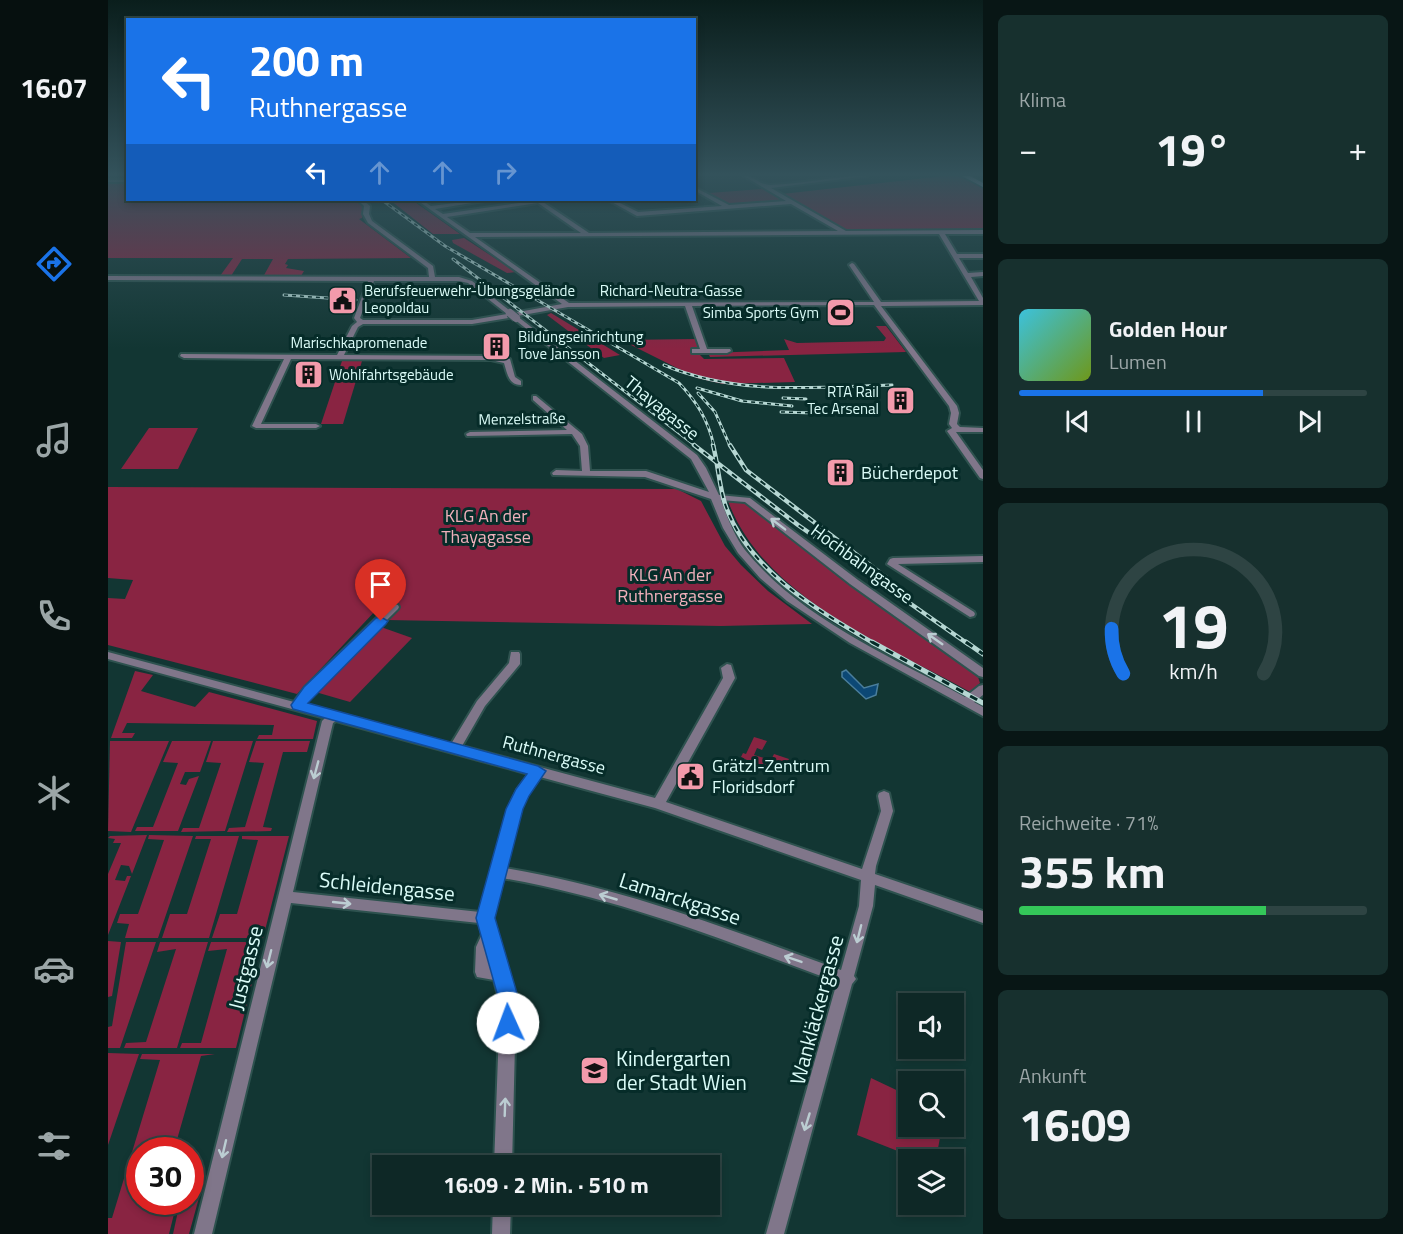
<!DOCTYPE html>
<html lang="de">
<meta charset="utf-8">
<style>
:root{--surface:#0e2826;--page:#17302e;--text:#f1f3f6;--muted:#9ba6a7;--line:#2e4443;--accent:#1a73e8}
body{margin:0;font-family:"Titillium Web",sans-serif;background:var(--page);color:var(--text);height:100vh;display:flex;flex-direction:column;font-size:22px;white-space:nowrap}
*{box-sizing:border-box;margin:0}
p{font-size:20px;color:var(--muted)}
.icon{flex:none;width:33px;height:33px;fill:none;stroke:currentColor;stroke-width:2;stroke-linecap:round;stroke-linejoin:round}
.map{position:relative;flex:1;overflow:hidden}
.drawer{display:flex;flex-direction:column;gap:15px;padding:15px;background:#081615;width:420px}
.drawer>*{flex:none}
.hud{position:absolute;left:18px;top:18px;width:570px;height:183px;border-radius:0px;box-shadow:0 3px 9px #0003,0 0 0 2px var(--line);background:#1a73e8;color:#fff;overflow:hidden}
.fabs{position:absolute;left:790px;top:993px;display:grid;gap:12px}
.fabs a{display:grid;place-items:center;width:66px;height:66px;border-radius:0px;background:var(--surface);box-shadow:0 3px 9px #0003,0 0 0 2px var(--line);font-size:30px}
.speed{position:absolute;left:18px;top:1137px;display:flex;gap:12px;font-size:30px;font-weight:700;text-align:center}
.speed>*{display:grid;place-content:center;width:78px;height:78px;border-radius:50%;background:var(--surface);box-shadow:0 3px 9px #0003,0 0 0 2px var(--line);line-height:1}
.speed .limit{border:9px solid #d22;background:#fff;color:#111}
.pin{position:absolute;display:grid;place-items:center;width:51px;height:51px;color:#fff;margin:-62px -26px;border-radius:50% 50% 50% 0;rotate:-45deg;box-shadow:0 0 6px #0007}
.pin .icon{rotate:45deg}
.me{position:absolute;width:66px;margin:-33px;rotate:358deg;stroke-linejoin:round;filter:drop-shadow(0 0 4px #0008)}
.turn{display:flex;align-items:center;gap:21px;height:126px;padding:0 24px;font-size:27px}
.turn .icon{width:78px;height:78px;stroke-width:2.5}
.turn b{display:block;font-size:42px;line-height:51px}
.lanes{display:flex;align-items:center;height:57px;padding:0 24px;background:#0003;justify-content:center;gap:30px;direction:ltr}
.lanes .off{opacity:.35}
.big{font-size:45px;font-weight:700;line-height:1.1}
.drawer .tile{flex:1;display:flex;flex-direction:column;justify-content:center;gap:9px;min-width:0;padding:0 21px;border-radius:9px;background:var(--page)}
.drawer .dial{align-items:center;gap:0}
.dial svg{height:156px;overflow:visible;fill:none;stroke:var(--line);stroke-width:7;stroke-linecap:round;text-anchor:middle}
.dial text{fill:var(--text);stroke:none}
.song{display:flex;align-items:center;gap:18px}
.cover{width:72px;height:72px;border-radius:9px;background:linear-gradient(135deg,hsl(190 70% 55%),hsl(80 70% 35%))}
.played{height:6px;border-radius:3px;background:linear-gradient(90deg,var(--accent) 70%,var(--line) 70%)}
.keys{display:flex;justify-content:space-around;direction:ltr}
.heat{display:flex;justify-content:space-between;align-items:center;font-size:33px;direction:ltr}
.charge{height:9px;border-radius:4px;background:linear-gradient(90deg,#34c759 71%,var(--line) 0)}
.trip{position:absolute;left:264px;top:1155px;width:348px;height:60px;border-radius:0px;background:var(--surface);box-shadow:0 3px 9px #0003,0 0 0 2px var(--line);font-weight:700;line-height:60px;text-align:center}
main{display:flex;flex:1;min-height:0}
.dock{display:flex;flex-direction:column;width:108px;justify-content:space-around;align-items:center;background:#06100f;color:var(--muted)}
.dock .icon{width:42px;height:42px}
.dock .on{color:var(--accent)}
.dock b{font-size:27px;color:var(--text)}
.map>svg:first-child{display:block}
</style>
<main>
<nav class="dock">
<b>16:07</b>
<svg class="icon on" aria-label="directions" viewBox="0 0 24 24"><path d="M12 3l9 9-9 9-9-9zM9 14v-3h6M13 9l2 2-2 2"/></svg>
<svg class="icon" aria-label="music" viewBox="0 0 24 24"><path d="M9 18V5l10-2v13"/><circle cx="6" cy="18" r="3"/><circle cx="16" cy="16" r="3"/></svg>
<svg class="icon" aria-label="phone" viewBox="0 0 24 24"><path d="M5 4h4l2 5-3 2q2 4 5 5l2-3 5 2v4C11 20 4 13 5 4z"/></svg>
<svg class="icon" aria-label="climate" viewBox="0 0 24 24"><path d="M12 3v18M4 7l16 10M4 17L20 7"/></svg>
<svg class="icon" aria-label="car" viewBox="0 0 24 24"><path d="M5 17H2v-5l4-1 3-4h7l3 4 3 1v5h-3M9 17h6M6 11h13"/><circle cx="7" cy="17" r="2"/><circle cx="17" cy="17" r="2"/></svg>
<svg class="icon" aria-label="filters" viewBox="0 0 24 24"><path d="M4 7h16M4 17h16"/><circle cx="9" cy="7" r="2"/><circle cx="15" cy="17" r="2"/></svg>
</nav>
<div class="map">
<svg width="875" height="1234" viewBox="0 0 875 1234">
<rect width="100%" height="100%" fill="#123633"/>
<g fill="#892442">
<polygon points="836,176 850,176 875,187 875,230 739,232 663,188 674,194"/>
<polygon points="636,177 676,201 623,205 601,193 654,189"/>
<polygon points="0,182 19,182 20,200 248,200 255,207 254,218 251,219 303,258 180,259 177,264 180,265 178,268 196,271 193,276 155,277 165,259 134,259 123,276 112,276 125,258 0,258"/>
<polygon points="282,200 304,200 352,234 325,234"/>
<polygon points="356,238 408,272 399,273 345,243 344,240"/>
<polygon points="443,313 512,355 496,358 439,315"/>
<polygon points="768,326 778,326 798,352 602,357 600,353 681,350 676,339 689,343 776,341 778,338"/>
<polygon points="588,339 592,355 596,359 676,358 687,382 615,384 589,378 513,340"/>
<polygon points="234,361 254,361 235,424 213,424"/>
<polygon points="41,428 90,428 70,469 13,469"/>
<polygon points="0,487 569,489 593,501 617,546 633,565 660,591 704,624 613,626 278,620 287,608 270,608 189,694 0,645 0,598 17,599 25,580 0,578"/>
<path d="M620 501 639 504 737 582 870 677 872 683 862 692C778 645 655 597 620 501Z"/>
<polygon points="273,627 304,638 242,702 204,691"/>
<polygon points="27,671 45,675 33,691 87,707 101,692 209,721 205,739 149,739 151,735 164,735 166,725 19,723 14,733 27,733 24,738 3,738"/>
<polygon points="646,737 659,741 654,750 649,748 646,755 663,760 666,754 681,759 673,775 648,767 649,765 633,757 635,753 638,754"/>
<polygon points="2,741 61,741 23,832 0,831"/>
<polygon points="64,741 103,741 92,772 77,772 72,784 78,785 81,779 91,776 70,831 27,831 29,827 45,827 70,763 55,762"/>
<polygon points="105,741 145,741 117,831 73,832 75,828 91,828 113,763 98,762"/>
<polygon points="148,741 202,741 199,752 175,752 155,827 164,828 163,831 119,832 121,828 137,827 156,763 141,762"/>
<polygon points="39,835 24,874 21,866 13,865 7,880 17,881 19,876 23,876 0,935 0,874 13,843 5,843 7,839 0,838 2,836"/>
<polygon points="41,835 85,836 50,938 17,938 21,924 9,923 12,914 30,914 56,840 40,839"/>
<polygon points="88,836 131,836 101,938 54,938 62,914 79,914 103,839 87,839"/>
<polygon points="134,836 181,836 155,938 104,938 112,914 129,914 150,840 134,839"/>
<polygon points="0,941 13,942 4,996 0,997"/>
<polygon points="18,942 48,942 12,1048 0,1048 0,1027 4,1026"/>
<polygon points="52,942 100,942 69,1048 16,1048 18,1043 38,1042 68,949 49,952"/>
<polygon points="103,942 154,942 128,1048 72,1048 74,1043 93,1043 119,949 100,951"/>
<polygon points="0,1053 31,1054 0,1145"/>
<polygon points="34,1054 107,1054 93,1056 66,1150 32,1150 32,1202 62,1202 59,1213 66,1214 61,1234 0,1234 0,1218 4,1218 52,1060 32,1059"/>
<polygon points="763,1078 801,1096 801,1126 834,1127 828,1159 810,1159 749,1135"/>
<polygon points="83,1194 92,1194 81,1234 65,1234 72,1202 82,1202"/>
</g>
<polygon fill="#0c4875" stroke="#4a7e9c" stroke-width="1.5" points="738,670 756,688 770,684 768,695 758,699 734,677 734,672"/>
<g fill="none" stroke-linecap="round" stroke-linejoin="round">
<defs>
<g id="minor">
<path d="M636 176C646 176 652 185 662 185 694 184 726 176 759 176L663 188 738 231 875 230V234H837L849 254H875V258H851L860 273 875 272V276L863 277 875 298V305L773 306 849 406 851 413 849 424 852 427 875 428V432H848L875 470V479L872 478 839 431 844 428 841 424 843 413 841 406 766 305 584 306 599 349H622L623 351 619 353H584V349H592L577 306 460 307 409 316 589 455 598 468 611 495 642 498 750 580 875 668V677L871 676 742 584 637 502 613 500C619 517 626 535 637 550 693 619 782 656 857 697L871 686 875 685V695L866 702 875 707V716L742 643 679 601 652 578 630 553 615 528 603 499 537 477 445 475 444 473 448 470 474 471 472 446 464 434 359 436 358 434 362 432 459 430 425 400V396H428L474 434 480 446 482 471H538L601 492 583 459 406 319V317L364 324H255L250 327 236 355 383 356 402 359 407 377 413 381V385C400 385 399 372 396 363L383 360 183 359 153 424H208L212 426 208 428H148L144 426 176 359 76 358 72 356 73 354 229 355 244 326 249 322 246 318 260 281 0 280V276L321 277 320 268 260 223 255 214 256 206 250 200H255L262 206 261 214 264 221 325 266 327 277H351L364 281 405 313 454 304 309 200H314L323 206 371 200H382L327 209 335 214 432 200 481 233 730 231 683 204 529 216 500 200H506L530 212 614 206 586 190V187L621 205 678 201ZM430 203 473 233H362L339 217ZM831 234 871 301 773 302 746 264 744 263 741 265 766 302 461 303 367 237ZM266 281H351L360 283 399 314 364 320H255L252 318Z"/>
<rect x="0" y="180" width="20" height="2"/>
<polygon points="875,556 875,562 790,564 866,612 867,614 866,616 862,617 779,564 782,559 785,558"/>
<path d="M286 604 290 605 291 607 290 609 205 693 197 704 343 744 369 701 401 663 403 652H411L412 654V664L377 706 354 746 547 798 615 678 613 668 619 664 623 665 627 678 558 802 754 869 773 811 770 796 771 793 776 791 781 793 785 811 768 866 767 874 875 911V923L767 885 765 906 746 976 748 979 744 984 676 1234H658L729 982C619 941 511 898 394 878L384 918 408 1003 404 1166H386L392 1003 386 980 369 977 367 972 368 947 374 934 371 923 183 903 104 1234H86L214 721 217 718 0 659V652L186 702 197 687 282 605ZM228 721 421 774 409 790 400 809 372 912 185 892 225 723ZM432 777 547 808 753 880 751 906 733 970C623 930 513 887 397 868L412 809 419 795Z"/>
<polygon points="385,1204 403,1204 402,1234 384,1234"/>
</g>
<polygon id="major" points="854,176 862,176 875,183 875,187"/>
</defs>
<use href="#minor" stroke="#2e524f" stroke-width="4"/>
<use href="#major" stroke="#2e524f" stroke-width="3"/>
<use href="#minor" fill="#80768a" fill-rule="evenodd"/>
<use href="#major" fill="#d0bde5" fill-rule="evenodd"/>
<defs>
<g id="rail-far2">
<path d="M274 200 337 246 571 383C589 402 600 420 606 446"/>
<polyline points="345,259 588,446"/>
<polyline points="176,295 248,300"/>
<path d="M556 365C629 396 707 387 784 385"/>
<polyline points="589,388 634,401 684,406"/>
<polyline points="590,393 607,412 622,446"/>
<polyline points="675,398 698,399"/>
<polyline points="673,412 706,413"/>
</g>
<g id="rail-far1">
<polyline points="586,445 690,525 860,644"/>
<path d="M605 445C610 464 611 485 617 504 639 570 711 611 767 644"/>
<polyline points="622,445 638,470 779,578"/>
</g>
<g id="rail">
<polyline points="764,642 875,703"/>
<polyline points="858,642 875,654"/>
</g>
</defs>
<use href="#rail-far2" stroke="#b6d7d3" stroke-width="3"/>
<use href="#rail-far1" stroke="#b6d7d3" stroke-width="4.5"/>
<use href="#rail" stroke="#b6d7d3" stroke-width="5"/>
<use href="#rail-far2" stroke="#062c29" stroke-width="1.5" stroke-dasharray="4" stroke-linecap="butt"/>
<use href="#rail-far1" stroke="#062c29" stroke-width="2" stroke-dasharray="6" stroke-linecap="butt"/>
<use href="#rail" stroke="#062c29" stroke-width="3" stroke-dasharray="8" stroke-linecap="butt"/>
<defs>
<polyline id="minor-bridge" points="402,313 408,318"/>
</defs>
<use href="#minor-bridge" stroke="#2e524f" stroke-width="10" stroke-linecap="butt"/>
<use href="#minor-bridge" stroke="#80768a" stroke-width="8"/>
</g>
<defs><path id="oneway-shaft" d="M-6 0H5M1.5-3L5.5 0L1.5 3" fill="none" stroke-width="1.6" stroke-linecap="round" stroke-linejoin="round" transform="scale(1.5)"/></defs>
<g stroke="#bbcdd2">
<use href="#oneway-shaft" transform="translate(670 524) rotate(-143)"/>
<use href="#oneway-shaft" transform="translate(827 639) rotate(-145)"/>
<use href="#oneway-shaft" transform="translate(208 770) rotate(105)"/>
<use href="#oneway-shaft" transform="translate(500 897) rotate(-164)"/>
<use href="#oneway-shaft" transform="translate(234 903) rotate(6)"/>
<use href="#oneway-shaft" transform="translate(751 934) rotate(104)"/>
<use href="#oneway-shaft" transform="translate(161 959) rotate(104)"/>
<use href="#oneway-shaft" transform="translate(685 959) rotate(-161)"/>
<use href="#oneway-shaft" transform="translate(397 1107) rotate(-88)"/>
<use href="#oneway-shaft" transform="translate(699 1122) rotate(107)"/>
<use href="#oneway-shaft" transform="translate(116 1149) rotate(103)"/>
</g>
<linearGradient id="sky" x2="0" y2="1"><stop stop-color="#0a1e1c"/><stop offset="0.5" stop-color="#33525b"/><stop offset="1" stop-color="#33525b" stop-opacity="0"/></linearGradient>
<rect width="875" height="349" fill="url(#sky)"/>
<polygon fill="#1a73e8" stroke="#114b97" stroke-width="1.5" points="273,617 280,621 278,624 200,703 430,766 438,771 421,796 415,809 387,918 409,993 410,1023 407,1029 400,1032 393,1029 390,1023 389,993 368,918 398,809 408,789 419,774 185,709 183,705 196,687 268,618"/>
<defs>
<symbol id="civic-square" viewBox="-11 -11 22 22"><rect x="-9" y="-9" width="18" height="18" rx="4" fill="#f39aab" stroke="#062c29"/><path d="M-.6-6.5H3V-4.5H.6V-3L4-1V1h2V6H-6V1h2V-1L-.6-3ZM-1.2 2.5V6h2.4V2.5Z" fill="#111"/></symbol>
<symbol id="stadium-square" viewBox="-11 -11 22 22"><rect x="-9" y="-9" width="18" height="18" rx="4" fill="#f39aab" stroke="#062c29"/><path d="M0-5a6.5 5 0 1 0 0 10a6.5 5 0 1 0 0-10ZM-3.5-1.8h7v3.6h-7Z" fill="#111"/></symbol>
<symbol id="building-square" viewBox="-11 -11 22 22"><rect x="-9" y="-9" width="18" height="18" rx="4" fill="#f39aab" stroke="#062c29"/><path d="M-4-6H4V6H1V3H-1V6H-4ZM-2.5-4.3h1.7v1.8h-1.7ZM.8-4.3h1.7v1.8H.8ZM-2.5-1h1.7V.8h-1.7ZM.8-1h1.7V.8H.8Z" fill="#111"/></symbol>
<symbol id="school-square" viewBox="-11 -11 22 22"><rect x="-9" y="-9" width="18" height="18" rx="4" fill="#f39aab" stroke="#062c29"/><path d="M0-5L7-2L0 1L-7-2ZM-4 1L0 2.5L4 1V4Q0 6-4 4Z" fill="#111"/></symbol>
</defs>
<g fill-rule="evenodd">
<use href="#civic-square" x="218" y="284" width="33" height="33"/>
<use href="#stadium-square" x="716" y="296" width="33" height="33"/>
<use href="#building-square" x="372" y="330" width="33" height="33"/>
<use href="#building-square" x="184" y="358" width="33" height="33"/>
<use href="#building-square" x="776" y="384" width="33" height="33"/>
<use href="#building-square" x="716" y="456" width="33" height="33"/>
<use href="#civic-square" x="566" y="760" width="33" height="33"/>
<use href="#school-square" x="470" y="1054" width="33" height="33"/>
</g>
<g text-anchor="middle" stroke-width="6" stroke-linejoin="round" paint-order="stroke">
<g font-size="15" fill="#dbfcf8" stroke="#062c29" text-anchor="start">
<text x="256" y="296">Berufsfeuerwehr-Übungsgelände<tspan x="256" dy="17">Leopoldau</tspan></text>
<text x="711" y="318" text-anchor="end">Simba Sports Gym</text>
<text x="410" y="342">Bildungseinrichtung<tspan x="410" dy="17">Tove Jansson</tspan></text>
<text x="221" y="380">Wohlfahrtsgebäude</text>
<text x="771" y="397" text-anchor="end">RTA Rail<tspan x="771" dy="17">Tec Arsenal</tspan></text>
</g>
<g font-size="15" fill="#dbfcf8" stroke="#062c29">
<text x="563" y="296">Richard-Neutra-Gasse</text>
<text x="251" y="348">Marischkapromenade</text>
<text transform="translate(414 419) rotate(-1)" y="5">Menzelstraße</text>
</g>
<g font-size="18" fill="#dbfcf8" stroke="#062c29">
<text transform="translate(554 408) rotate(39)" y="6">Thayagasse</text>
<text transform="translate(754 564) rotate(36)" y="6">Hochbahngasse</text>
<text transform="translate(446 755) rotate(15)" y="6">Ruthnergasse</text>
</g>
<g font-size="18" fill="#dbfcf8" stroke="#062c29" text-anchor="start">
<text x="753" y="479">Bücherdepot</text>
<text x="604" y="772">Grätzl-Zentrum<tspan x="604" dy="21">Floridsdorf</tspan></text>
</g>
<g font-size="18" fill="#f0b0bb" stroke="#062c29">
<text x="378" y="522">KLG An der<tspan x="378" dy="21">Thayagasse</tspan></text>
<text x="562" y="581">KLG An der<tspan x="562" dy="21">Ruthnergasse</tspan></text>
</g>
<g font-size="21" fill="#dbfcf8" stroke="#062c29">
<text transform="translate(279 887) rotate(6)" y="7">Schleidengasse</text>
<text transform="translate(572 899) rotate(18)" y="7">Lamarckgasse</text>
<text transform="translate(138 968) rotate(-76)" y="7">Justgasse</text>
<text transform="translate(709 1010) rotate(-75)" y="7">Wankläckergasse</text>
</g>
<g font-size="21" fill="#dbfcf8" stroke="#062c29" text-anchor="start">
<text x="508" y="1066">Kindergarten<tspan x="508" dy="24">der Stadt Wien</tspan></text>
</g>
</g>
</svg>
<div class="fabs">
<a><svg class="icon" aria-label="sound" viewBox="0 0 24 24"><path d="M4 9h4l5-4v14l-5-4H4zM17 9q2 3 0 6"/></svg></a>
<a><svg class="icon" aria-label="search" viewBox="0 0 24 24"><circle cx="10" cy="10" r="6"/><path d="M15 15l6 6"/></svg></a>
<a><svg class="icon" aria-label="layers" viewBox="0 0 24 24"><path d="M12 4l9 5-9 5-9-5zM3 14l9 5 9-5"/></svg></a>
</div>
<div class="speed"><div class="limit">30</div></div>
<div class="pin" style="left:273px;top:621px;background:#d93025"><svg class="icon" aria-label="arrive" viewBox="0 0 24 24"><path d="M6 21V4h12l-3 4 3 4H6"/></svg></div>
<svg class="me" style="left:400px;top:1023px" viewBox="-20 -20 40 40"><circle r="19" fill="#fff"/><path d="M0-13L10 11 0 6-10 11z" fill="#1a73e8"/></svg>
<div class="trip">16:09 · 2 Min. · 510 m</div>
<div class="hud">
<div class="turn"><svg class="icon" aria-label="left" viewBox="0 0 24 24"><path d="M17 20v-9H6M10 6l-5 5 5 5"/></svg><div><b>200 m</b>Ruthnergasse</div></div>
<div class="lanes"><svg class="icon" aria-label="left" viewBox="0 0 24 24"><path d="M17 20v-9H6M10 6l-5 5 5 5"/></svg><svg class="icon off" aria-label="ahead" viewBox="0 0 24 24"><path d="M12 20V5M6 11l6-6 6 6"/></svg><svg class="icon off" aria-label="ahead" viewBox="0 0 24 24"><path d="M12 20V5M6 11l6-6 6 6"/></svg><svg class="icon off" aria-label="right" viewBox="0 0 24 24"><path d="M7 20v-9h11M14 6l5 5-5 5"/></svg></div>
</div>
</div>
<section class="drawer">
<div class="tile"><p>Klima</p>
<div class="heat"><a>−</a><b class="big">19°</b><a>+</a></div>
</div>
<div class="tile">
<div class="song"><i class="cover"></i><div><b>Golden Hour</b><p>Lumen</p></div></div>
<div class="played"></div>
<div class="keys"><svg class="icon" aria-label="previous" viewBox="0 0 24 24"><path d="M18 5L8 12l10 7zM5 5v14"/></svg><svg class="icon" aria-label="pause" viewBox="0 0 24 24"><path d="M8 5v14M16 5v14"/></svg><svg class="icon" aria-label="next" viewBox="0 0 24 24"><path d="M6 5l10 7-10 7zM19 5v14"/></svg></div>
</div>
<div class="tile dial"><svg viewBox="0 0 100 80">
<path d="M14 69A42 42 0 1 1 86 69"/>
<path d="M14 69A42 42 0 0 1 8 46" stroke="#1a73e8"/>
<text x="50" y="56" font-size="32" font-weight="700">19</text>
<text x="50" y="72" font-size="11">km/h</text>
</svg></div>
<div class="tile"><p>Reichweite · 71%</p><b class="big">355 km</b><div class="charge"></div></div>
<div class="tile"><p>Ankunft</p><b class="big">16:09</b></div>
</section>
</main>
